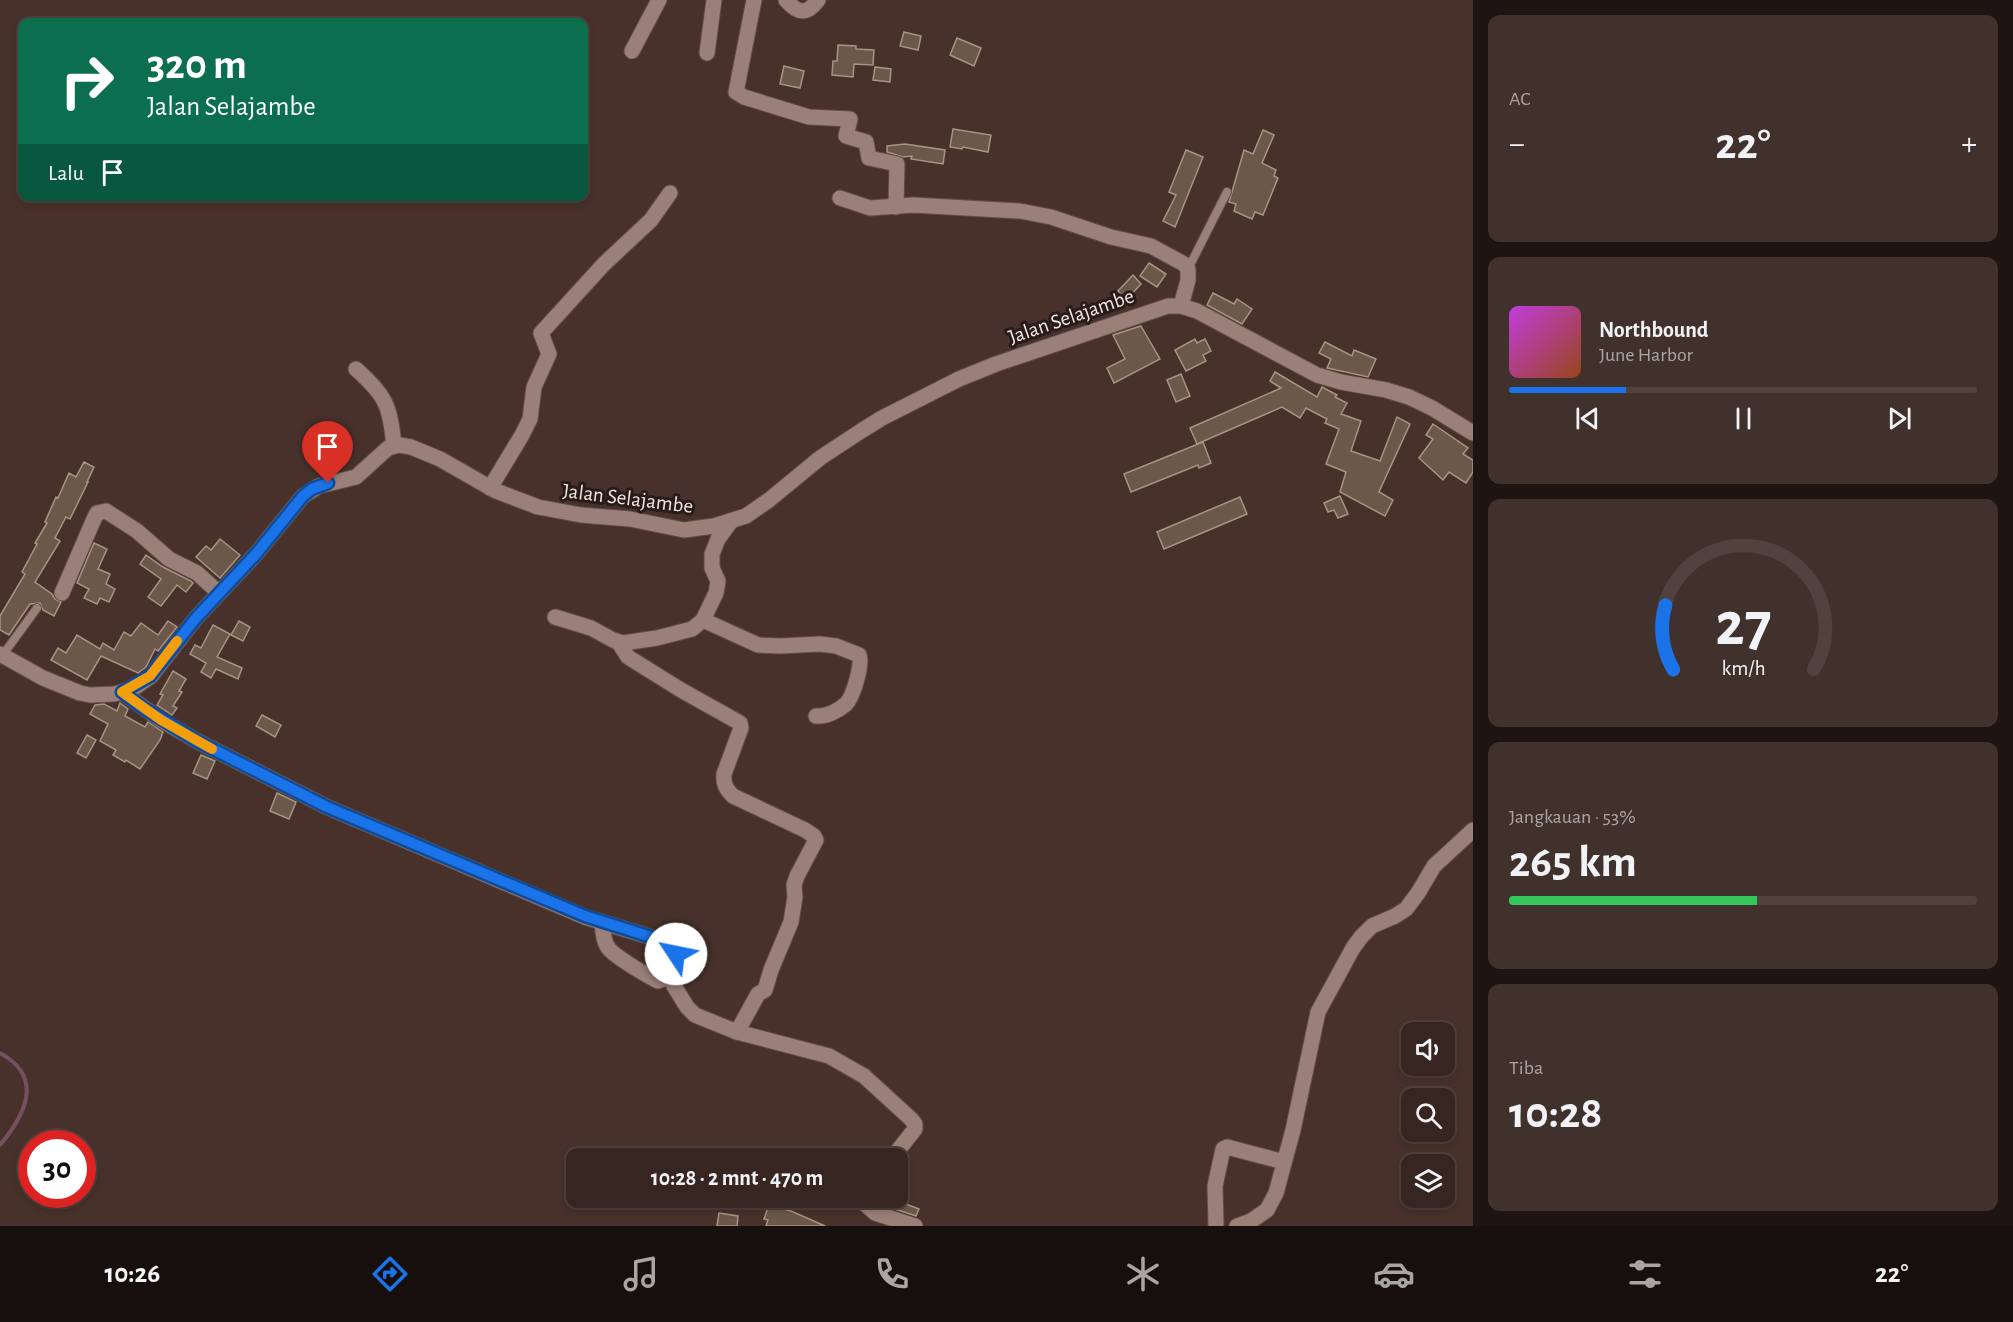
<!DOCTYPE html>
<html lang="id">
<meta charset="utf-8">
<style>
:root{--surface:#362520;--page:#41312d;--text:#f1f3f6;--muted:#aaa5a5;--line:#50423e;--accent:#1a73e8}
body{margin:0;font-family:"Alegreya Sans",sans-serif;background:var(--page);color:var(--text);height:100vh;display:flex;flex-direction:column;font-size:22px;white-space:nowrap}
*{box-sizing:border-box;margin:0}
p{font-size:20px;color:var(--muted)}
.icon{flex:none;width:33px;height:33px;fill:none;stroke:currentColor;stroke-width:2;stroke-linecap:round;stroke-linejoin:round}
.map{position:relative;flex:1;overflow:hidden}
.sheet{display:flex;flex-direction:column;gap:15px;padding:15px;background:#1e1412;width:540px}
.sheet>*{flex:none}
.guide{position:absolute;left:18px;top:18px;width:570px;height:183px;border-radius:12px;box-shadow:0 3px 9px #0003,0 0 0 2px var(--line);background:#0b6e4f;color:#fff;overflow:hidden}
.tools{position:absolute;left:1401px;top:1022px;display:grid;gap:12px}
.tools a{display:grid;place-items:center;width:54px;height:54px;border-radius:12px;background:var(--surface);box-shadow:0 3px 9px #0003,0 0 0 2px var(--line);font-size:30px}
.speed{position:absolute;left:18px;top:1130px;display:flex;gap:12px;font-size:30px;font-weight:700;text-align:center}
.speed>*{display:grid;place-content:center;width:78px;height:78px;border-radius:50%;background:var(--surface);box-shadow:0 3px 9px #0003,0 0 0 2px var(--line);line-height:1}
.speed .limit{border:9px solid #d22;background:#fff;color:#111}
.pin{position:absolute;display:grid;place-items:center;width:51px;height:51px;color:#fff;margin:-62px -26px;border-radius:50% 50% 50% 0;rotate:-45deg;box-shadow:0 0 6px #0007}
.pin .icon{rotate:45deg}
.me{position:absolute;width:66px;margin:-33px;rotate:304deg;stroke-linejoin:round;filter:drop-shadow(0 0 4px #0008)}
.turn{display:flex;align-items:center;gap:21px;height:126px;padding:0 30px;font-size:27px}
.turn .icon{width:78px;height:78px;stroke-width:2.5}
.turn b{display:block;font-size:42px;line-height:51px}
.then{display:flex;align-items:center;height:57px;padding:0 30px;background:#0003;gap:12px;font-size:22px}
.big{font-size:45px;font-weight:700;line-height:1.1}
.sheet .widget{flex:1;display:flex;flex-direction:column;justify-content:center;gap:9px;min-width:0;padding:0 21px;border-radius:12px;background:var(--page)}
.sheet .dial{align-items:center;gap:0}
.dial svg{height:156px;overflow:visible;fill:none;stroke:var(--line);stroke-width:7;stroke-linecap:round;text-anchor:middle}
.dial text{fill:var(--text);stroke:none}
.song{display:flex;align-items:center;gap:18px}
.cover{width:72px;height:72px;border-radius:9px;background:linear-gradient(135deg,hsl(290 70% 55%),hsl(20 70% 35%))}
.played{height:6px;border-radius:3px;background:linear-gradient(90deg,var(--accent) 25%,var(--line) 25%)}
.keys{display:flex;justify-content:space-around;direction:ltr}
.heat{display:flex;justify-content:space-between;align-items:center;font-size:33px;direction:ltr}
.charge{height:9px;border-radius:4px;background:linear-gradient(90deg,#34c759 53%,var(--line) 0)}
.trip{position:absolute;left:566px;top:1148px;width:342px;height:60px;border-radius:12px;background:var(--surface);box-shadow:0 3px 9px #0003,0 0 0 2px var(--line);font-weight:700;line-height:60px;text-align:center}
.tabs{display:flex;height:96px;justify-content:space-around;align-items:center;background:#160f0d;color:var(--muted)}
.tabs .icon{width:42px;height:42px}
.tabs .on{color:var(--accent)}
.tabs b{font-size:27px;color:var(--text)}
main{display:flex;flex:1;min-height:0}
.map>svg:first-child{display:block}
</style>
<main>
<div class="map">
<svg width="1473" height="1226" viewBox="0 0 1473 1226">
<rect width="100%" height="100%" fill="#48312b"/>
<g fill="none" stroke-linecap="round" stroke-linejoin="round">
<path stroke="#755060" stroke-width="4" d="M0 1053C44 1077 26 1114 0 1145"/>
</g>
<g fill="#6b5849" stroke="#a99383" stroke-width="1.5">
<polygon points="904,32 921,36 918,50 900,46"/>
<polygon points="957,38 981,48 974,66 950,55"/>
<polygon points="838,45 856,46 856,49 874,50 873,65 854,64 853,77 832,75 833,61 837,61"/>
<polygon points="784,66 804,71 800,88 780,84"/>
<polygon points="875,67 891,69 890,82 873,80"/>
<polygon points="953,129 991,135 988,152 963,147 962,149 950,147"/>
<polygon points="1263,130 1274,135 1262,163 1276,170 1274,176 1278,178 1263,215 1255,212 1252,219 1234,211 1236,204 1229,202 1244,150 1253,154"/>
<polygon points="905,144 945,150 943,164 911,159 912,156 903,157 887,152 887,146"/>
<polygon points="1186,150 1203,157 1175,227 1163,221 1176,195 1169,192"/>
<polygon points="1149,263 1166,274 1157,287 1140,276"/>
<polygon points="1133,275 1141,284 1127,299 1118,291"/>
<polygon points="1213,293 1234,304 1237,299 1252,309 1242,324 1207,305"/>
<polygon points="1141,326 1160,359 1114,383 1107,368 1125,359 1113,335"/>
<polygon points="1195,339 1197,343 1205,339 1211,351 1203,355 1206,361 1186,371 1175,350"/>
<polygon points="1325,342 1352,356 1354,350 1376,359 1368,377 1327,368 1331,359 1319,353"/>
<polygon points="1275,372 1317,397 1322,387 1337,395 1335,397 1347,403 1341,414 1361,421 1351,451 1380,461 1397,417 1410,424 1379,492 1393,500 1385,516 1340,492 1346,472 1326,464 1339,429 1325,423 1327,419 1306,408 1300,418 1282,407 1197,444 1190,428 1281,388 1270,381"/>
<polygon points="1181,374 1190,396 1176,402 1167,380"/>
<polygon points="1433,424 1468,448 1463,454 1473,460 1473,472 1466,483 1449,472 1443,480 1419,458 1433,439 1426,435"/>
<polygon points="1203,442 1211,463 1199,468 1198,465 1131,492 1124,474"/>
<polygon points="84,462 94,467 87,482 88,482 70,519 66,517 55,538 60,541 35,582 52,594 55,599 61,602 54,616 43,610 40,603 30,604 9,635 0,630 0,616 25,574 22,572 37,544 35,543 47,523 45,522 56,497 58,498 69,473 76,477"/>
<polygon points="1340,496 1348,514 1338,518 1334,510 1328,512 1324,503"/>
<polygon points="1240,497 1247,514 1164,549 1157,532"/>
<polygon points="220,539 240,555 220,578 196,557 206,546 211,550"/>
<polygon points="94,543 107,549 98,569 110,574 106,584 115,589 109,602 100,598 97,604 84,598 89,589 77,583"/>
<polygon points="146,555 163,567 191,581 193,583 186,592 177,585 161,606 148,597 161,579 140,564"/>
<polygon points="168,621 177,627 158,651 155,649 146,667 138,673 101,656 87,680 51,660 58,648 66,653 77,635 100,649 103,643 114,650 124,632 131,636 141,623 158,635"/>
<polygon points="239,621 250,627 243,641 231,635"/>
<polygon points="213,625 230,634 217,657 242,668 238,679 216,669 211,678 201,672 206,663 190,654 195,645 201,648"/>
<polygon points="173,671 186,679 179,691 182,692 173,706 177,708 172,715 157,705 163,695 160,694"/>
<polygon points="120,703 128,709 125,716 145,727 148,722 163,732 160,740 140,769 126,760 125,762 113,755 116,750 100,741 108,724 90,714 95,705 104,704 117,711"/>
<polygon points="262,715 281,725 275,737 256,726"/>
<polygon points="87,735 96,740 86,758 77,753"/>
<polygon points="201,755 215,761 207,779 193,773"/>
<polygon points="277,793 296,802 289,819 270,811"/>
<polygon points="877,1197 896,1197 895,1200 919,1209 916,1216 880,1204 876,1200"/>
<polygon points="769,1205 791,1211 825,1226 766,1226 768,1220 764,1219"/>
<polygon points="719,1213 738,1216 737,1226 717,1226"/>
</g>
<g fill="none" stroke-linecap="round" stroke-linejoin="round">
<defs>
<g id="lane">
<polyline points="1188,269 1227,192"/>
<polyline points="2,656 37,608"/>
</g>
<g id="street">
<polyline points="754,0 736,92 744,97 809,117 850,119 846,136 866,142 869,158 897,164 896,207"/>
<path d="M786 0C798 14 807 15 818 0"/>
<polyline points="632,51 659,0"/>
<polyline points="707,53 714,0"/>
<polyline points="840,198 870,208 913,205 1020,211 1051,217 1111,237 1151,246 1184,264 1188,269 1188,280 1181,306"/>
<path d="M356 369C386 396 390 405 394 446"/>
<polyline points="490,488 522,435 530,419 534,387 549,354 541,333 604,264 651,220 670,193"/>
<polyline points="62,593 94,519 97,513 106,511 137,531 169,559 197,573 219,593"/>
<polyline points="555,617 591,628 613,640 623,643 657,638 692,629 703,620 716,593 718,581 712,568 712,554 718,539 731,521"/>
<path d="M703 620 758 645 780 646 820 644 836 646 859 655C863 664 853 697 846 704 838 711 826 717 816 716"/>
<path d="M619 643 628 657 681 690 740 723 741 728 724 774C723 784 726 789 733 796L805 830 814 836 816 840 797 876 794 885 795 897 791 922 771 970 765 990 758 994 737 1032"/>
<polyline points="122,692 161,720 197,741 327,807 585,917 667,942 676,951 670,977 674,986 687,1007 695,1015 737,1032 829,1056 864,1076 911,1119 915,1124 915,1129 892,1158"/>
<path d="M602 922C603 931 603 943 610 950 619 959 646 975 658 981L670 977"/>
<polyline points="866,1197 865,1204 875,1213 915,1226"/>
<polyline points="1216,1226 1215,1186 1223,1149 1227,1147 1284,1162"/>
<polyline points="1237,1226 1251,1221 1267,1210 1276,1193 1293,1130 1318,1012 1353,948 1361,937 1372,926 1395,916 1406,909 1418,893 1434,866 1473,830"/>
</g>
<polyline id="secondary" points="0,654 43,678 80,693 90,695 114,694 122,692 137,686 151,676 196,618 256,554 303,496 319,486 356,477 388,448 399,445 411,447 440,459 496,491 538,507 581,515 630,519 684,530 714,526 746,516 769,500 820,458 861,431 882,418 959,379 996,364 1168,306 1181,306 1197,311 1317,375 1341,382 1386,390 1409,397 1432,408 1473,433"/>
</defs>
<use href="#lane" stroke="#614e48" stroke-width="10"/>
<use href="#street" stroke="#614e48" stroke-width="17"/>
<use href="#secondary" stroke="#614e48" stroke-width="17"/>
<use href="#lane" stroke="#9a8078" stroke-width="8"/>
<use href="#street" stroke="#9a8078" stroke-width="15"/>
<use href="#secondary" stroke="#9a8078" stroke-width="15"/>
</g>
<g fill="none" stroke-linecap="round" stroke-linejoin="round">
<defs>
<polyline id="route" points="328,483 312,489 303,496 256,554 196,618 150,676 122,692 145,709 197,741 327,807 585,916 667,942 674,947 676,954"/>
</defs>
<use href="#route" stroke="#114b97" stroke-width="15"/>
<use href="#route" stroke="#1a73e8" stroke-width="10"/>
<polyline stroke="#f59e0b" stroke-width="10" points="177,641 150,676 122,692 161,720 212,749"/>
</g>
<g text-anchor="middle" stroke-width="6" stroke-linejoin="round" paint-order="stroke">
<g font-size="21" fill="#f4e5e0" stroke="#271c19">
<text transform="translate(1071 316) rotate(-19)" y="7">Jalan Selajambe</text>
<text transform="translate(628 498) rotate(7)" y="7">Jalan Selajambe</text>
</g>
</g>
</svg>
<div class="tools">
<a><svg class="icon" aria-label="sound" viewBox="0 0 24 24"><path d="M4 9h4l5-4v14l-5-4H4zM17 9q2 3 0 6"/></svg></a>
<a><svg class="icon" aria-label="search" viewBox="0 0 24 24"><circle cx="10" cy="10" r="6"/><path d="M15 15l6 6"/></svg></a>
<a><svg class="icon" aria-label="layers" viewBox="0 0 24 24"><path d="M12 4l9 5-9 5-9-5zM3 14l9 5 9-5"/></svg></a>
</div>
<div class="speed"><div class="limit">30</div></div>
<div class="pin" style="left:328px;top:483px;background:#d93025"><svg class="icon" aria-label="arrive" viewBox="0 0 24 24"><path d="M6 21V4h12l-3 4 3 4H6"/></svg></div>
<svg class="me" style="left:676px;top:954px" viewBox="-20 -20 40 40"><circle r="19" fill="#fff"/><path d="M0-13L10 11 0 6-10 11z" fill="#1a73e8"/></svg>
<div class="trip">10:28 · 2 mnt · 470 m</div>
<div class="guide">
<div class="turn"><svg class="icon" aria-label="right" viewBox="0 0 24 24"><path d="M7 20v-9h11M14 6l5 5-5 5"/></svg><div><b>320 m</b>Jalan Selajambe</div></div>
<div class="then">Lalu<svg class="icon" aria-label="arrive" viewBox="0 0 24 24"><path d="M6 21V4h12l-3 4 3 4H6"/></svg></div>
</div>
</div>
<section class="sheet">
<div class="widget"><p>AC</p>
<div class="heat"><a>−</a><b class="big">22°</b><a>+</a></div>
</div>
<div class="widget">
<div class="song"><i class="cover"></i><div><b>Northbound</b><p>June Harbor</p></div></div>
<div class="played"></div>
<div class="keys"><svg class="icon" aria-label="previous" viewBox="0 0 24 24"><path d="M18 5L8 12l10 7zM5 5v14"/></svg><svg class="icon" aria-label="pause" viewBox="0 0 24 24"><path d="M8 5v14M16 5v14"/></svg><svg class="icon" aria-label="next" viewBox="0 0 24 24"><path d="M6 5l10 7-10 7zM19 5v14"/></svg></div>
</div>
<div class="widget dial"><svg viewBox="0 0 100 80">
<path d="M14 69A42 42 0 1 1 86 69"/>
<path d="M14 69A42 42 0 0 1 10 36" stroke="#1a73e8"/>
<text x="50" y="56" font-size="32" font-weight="700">27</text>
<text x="50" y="72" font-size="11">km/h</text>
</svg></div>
<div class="widget"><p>Jangkauan · 53%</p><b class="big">265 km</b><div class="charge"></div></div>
<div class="widget"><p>Tiba</p><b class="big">10:28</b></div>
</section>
</main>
<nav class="tabs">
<b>10:26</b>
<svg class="icon on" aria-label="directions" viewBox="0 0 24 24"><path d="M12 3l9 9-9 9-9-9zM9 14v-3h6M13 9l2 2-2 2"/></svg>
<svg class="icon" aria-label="music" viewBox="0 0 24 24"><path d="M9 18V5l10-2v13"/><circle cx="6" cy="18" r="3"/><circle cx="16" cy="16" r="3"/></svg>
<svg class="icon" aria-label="phone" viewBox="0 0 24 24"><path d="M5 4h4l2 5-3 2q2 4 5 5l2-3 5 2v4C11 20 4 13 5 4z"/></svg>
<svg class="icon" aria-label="climate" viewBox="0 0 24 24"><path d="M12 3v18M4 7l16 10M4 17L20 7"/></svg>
<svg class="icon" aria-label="car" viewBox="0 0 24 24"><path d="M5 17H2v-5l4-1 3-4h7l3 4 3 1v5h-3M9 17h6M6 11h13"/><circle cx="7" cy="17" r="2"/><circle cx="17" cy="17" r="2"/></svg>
<svg class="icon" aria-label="filters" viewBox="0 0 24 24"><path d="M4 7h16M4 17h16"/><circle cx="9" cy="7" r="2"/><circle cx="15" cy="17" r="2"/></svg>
<b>22°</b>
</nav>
